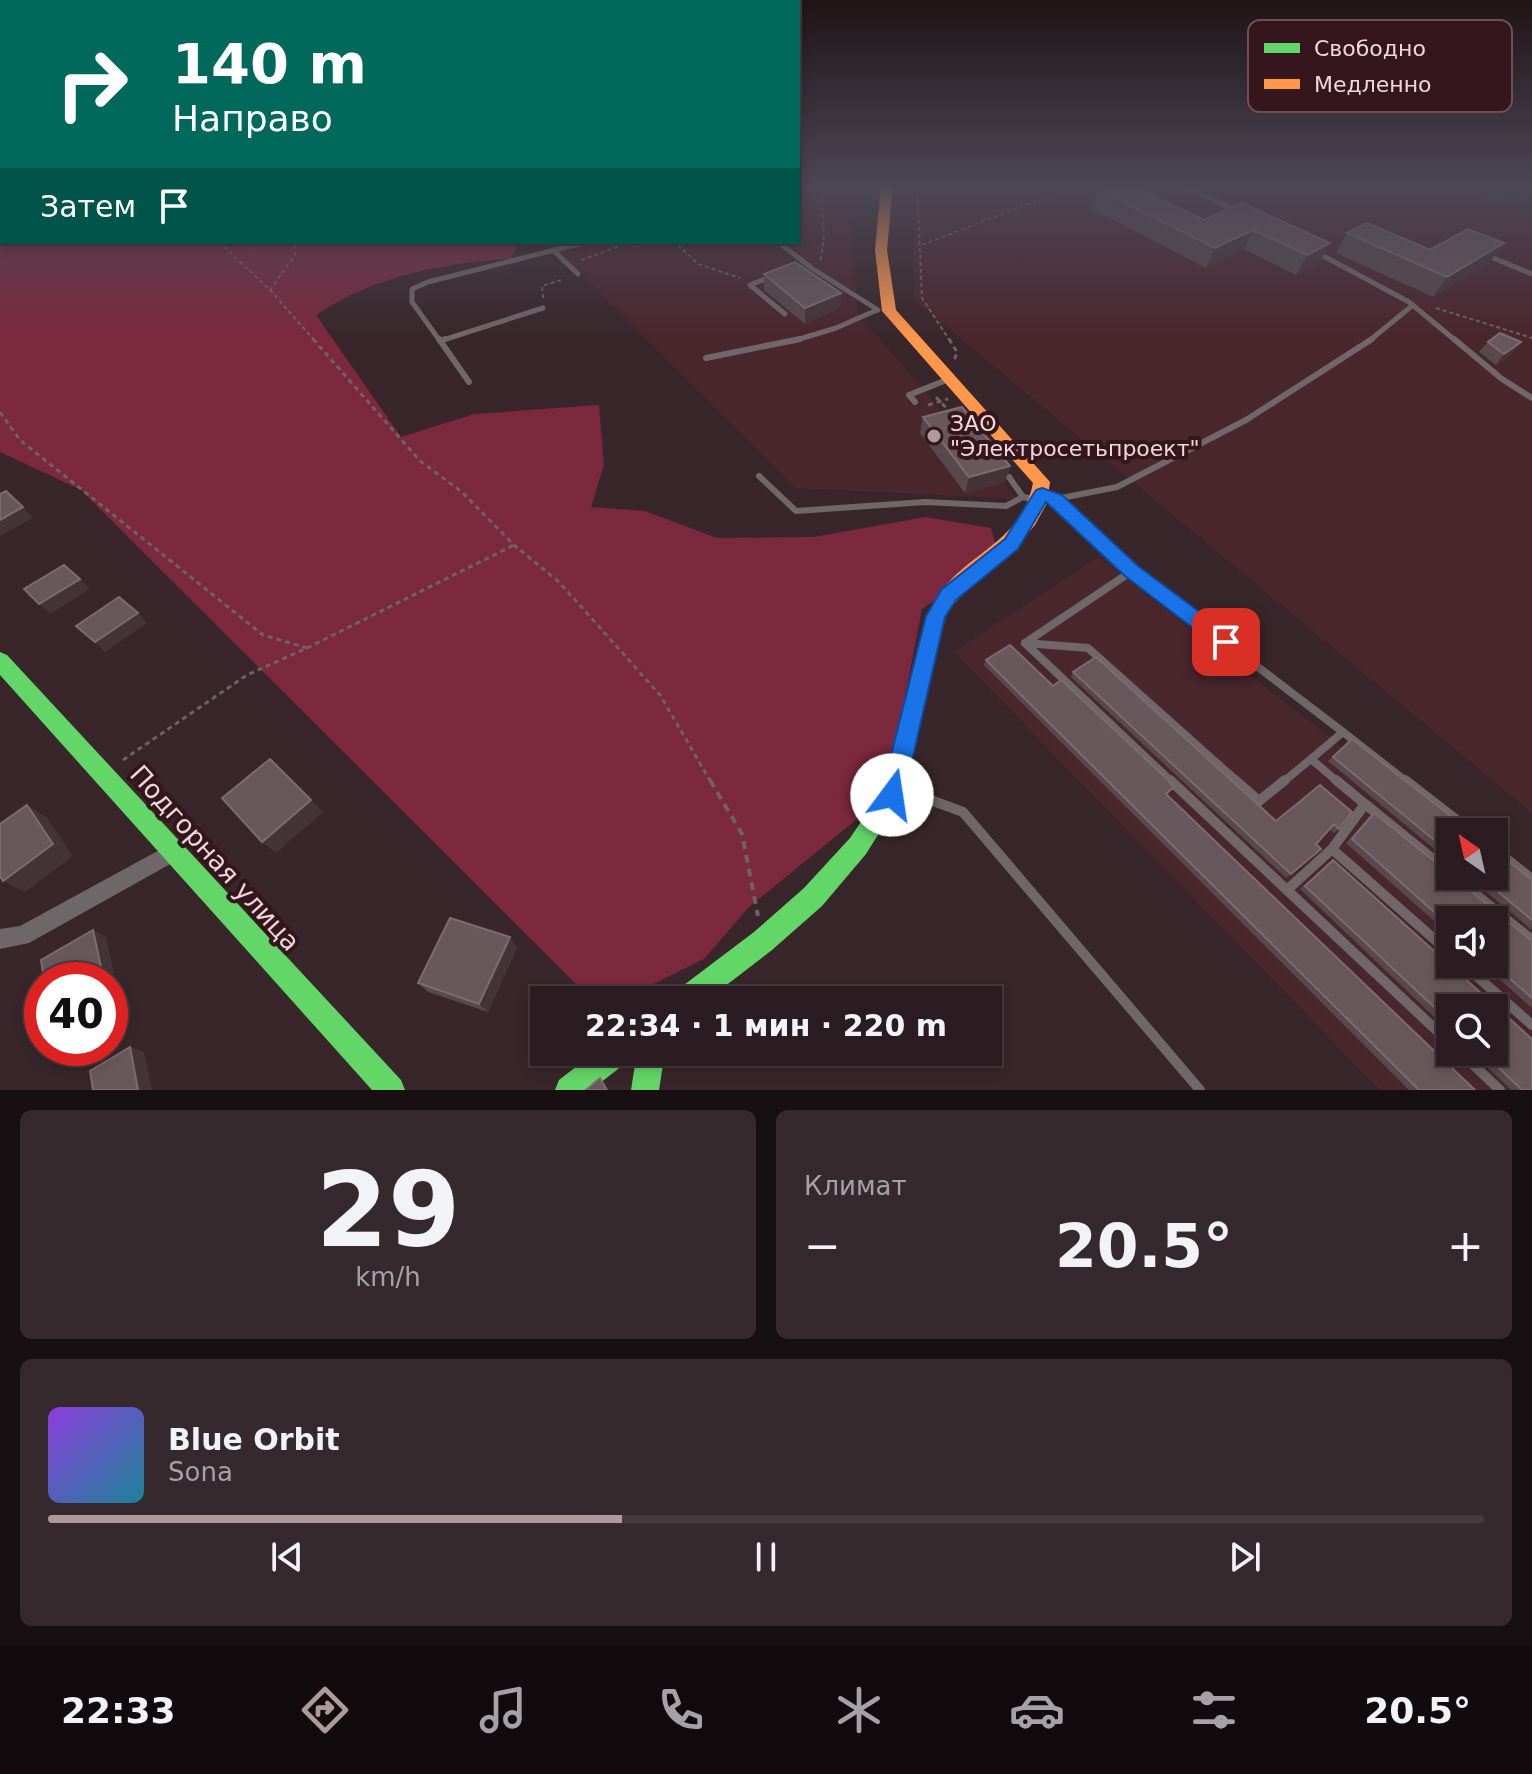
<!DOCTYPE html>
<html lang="ru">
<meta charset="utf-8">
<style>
:root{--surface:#2a1c20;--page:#36292d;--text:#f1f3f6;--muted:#a5a1a5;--line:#463a3e;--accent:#ae9a9d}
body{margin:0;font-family:"DejaVu Sans",sans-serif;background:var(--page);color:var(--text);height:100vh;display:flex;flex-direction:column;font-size:30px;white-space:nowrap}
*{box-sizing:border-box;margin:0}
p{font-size:26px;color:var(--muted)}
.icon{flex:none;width:44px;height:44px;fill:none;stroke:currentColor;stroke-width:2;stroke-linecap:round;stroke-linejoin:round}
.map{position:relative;height:1090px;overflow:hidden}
.drawer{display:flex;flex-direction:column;gap:20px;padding:20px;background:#170f12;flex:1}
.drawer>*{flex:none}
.banner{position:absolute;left:0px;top:0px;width:800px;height:244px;box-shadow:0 4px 12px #0003,0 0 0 2px var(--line);background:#00695c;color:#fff;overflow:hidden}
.needle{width:52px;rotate:326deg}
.tools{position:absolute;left:1436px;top:818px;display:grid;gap:16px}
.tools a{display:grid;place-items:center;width:72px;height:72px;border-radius:0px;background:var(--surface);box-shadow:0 4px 12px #0003,0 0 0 2px var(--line);font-size:40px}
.speed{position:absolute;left:24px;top:962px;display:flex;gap:16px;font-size:40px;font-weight:700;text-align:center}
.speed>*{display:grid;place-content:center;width:104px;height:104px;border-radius:50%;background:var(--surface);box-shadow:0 4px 12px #0003,0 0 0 2px var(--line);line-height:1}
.speed .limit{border:12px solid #d22;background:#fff;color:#111}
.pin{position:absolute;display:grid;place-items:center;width:68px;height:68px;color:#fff;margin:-34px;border-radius:16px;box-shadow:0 4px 12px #0006}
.me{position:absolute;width:88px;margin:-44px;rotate:14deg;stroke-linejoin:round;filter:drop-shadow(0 0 6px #0008)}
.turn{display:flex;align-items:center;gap:28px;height:168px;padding:0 40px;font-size:36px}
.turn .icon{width:104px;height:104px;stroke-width:2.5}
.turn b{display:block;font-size:56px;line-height:68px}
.then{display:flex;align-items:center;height:76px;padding:0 40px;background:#0003;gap:16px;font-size:30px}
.big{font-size:60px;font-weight:700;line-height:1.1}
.drawer .tile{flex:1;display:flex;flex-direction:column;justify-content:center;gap:12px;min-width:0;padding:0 28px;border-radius:12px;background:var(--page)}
.drawer .dial{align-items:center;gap:0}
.dial b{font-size:104px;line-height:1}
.song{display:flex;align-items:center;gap:24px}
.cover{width:96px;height:96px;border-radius:12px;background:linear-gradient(135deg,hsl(270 70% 55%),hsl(190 70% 35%))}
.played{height:8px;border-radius:4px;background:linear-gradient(90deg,var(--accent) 40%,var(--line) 40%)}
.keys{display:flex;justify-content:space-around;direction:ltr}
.heat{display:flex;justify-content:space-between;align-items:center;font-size:44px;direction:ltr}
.drawer .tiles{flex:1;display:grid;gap:20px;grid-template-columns:1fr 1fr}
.tile:last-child{grid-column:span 2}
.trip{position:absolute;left:530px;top:986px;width:472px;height:80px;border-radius:0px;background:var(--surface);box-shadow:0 4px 12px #0003,0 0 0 2px var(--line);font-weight:700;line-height:80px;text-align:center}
.tab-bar{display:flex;height:128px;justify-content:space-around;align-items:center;background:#110b0d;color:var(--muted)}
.tab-bar .icon{width:56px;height:56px}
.tab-bar .active{color:var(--accent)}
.tab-bar b{font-size:36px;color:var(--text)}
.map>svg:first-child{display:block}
</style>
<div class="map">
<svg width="1532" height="1090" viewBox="0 0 1532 1090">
<rect width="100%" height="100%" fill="#38262a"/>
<g fill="#4a262d" fill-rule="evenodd">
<polygon points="798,185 847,185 858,314 1018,499 796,488 549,242 798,242"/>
<polygon points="913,185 1315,185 1498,194 1532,220 1532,813 914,300"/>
<path d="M1098 557 1452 832 1450 876H1494L1532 894V1090H1380L954 652ZM1450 920H1494V964H1450ZM1450 1008H1494V1052H1450Z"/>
</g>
<path fill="#7c283f" d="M0 185 2 242H519L511 259C445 262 372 277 316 315L401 437 474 414 599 405 604 465 591 507 645 511 717 538 814 537 925 517 991 528 999 557 922 609 896 743 862 815 749 907 704 959 621 1000H592L81 490 0 452Z"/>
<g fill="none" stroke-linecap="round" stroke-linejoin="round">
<g stroke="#6d6265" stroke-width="2" stroke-dasharray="4 3" stroke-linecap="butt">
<polyline points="917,185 922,298 950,341"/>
<polyline points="1473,189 1487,195 1532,195"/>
<polyline points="219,242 270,290 295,255 294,242"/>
<polyline points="0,244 2,241"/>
<polyline points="678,245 698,264 740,278"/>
<polyline points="922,245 1077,185"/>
<polyline points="581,260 623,245"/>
<path d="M820 260C828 235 819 210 824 185"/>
<polyline points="270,290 315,341"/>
<polyline points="543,298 542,286 564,279"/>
<polyline points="1436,308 1532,338"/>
</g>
<g stroke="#6d6265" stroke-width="3" stroke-dasharray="5 4" stroke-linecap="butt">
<polyline points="313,339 420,461 462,492 514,545 560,583 660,695 711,782"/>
<polyline points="949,339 957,352 954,361"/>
<polyline points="936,397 950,412"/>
<polyline points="928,405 948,399"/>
<polyline points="0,412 20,440 263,635 307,648 247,675 120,762"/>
<polyline points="307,648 514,545"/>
</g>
<polyline stroke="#6d6265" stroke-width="4" stroke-dasharray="8 6" stroke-linecap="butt" points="710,780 742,834 758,916"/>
<g stroke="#6f6769" stroke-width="5">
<polyline points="1181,185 1238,211"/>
<polyline points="778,242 813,269 878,310"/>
<polyline points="634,244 668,242"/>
<polyline points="554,251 578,274"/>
<polyline points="1316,252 1409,302 1456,341"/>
<polyline points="1486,255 1532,274"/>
<polyline points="770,277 750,285 785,314"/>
<polyline points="440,341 543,308"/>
<polyline points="440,341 412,302 412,289 428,282 586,242"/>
<polyline points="793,341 836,328 877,310"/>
<polyline points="1369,341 1413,305"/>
</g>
<g stroke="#6f6769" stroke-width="6">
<polyline points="439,339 469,382"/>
<polyline points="1454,339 1502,379 1532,398"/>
<polyline points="440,341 445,339"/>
<polyline points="706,358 800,339"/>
<polyline points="915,402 909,395 949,379"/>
<polyline points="759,476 796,511 925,502 1006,506 1023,497 1039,500"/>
<polyline points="1009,477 1023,497"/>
<polyline points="1044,495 1056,499 1095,536"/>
<polyline points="1056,499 1117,487 1246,420 1372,339"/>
</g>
<g stroke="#6f6769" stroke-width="8">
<polyline points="1093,534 1132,571"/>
<polyline points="1132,571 1343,732 1311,759 1338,782"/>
<polyline points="1132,571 1025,643 1172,782"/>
<polyline points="1025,643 1088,648 1238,782"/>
<polyline points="1343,732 1407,782"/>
<polyline points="1283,782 1311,759"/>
</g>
<g stroke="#6f6769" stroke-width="10">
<polyline points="1170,780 1287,890 1332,849 1365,804 1336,780"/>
<polyline points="1235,780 1259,801 1285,780"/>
<polyline points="1405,780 1472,832"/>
<polyline points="901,789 963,812 1200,1090"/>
<polyline points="1365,804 1450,873"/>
<polyline points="1332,849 1450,953"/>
<polyline points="1494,849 1532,879"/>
<polyline points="1453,876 1532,940"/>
<polyline points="1287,890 1450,1043"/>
<polyline points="1463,964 1532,1025"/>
<polyline points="1460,1052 1500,1090"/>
</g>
<polygon fill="#6f6769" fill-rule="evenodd" points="174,842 181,844 183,851 181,858 29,943 0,949 0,929 20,926"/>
<g fill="#63d668" fill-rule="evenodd">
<polygon points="942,597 949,600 952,605 946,616 903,795 866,854 822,906 772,950 707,1000 672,1000 676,991 754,932 804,888 850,838 882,791 926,616 935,600"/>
<polygon points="0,652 7,655 401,1080 405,1090 372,1090 0,675"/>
<polygon points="595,1052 631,1052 627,1062 591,1090 555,1090 559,1080"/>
<polygon points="637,1052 665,1052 659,1090 631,1090"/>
</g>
<path fill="#ff974d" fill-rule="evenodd" d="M881 185H893L887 250 896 310 1050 482 1047 503 1035 525 1022 540 975 580 949 610H935L932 605C959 554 1021 546 1033 483L882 311 875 250Z"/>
</g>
<g fill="#57494c">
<polygon points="1096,189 1204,220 1242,203 1319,263 1296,275 1244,249 1206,268 1090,208"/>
<polygon points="1347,233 1430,250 1489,263 1433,297 1336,253"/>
<polygon points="764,274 841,293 839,308 805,324 764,290"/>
<polygon points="1488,342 1513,353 1496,365 1479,352"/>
<polygon points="923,417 1010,466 1005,482 965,493 920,433"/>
<polygon points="986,660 1166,795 1475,1090 1409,1090 984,665"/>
<polygon points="1073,672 1276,821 1320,785 1339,829 1334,833 1329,829 1316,844 1321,849 1286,878 1071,677"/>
<polygon points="1352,739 1450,832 1450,862 1328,761"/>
<polygon points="1374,813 1532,941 1532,1008 1482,964 1494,964 1450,920 1450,935 1346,843 1369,817"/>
<polygon points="1333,860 1532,1090 1511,1090 1472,1052 1494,1052 1450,1008 1450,1032 1300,889"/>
<polygon points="1467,876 1494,876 1532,880 1532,930"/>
<polygon points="517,947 488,1012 428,992 418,983"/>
</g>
<g fill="#443438">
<polygon points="1253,230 1244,249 1206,268 1215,248"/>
<polygon points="1330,243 1319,263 1296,275 1307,255"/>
<polygon points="1504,243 1489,263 1433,297 1447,277"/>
<polygon points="841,293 839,308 805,324 805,308"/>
<polygon points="1521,342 1513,353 1496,365 1504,354"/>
<polygon points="1010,466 1005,482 965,493 969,477"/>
<polygon points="23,507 33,518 0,536 0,520"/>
<polygon points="80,579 90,589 50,614 39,604"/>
<polygon points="138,613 147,623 105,652 95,642"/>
<polygon points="311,800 323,812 276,853 262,842"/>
<polygon points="27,805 47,818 73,856 25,892 3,881"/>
<polygon points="93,930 106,937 114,973 103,980 78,980"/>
<polygon points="510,937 517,947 488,1012 479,1004"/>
<polygon points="130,1047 144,1052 152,1090 138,1090"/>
</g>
<g fill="#68585b" stroke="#7d6c6f" stroke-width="2">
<polygon points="1105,185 1131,185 1204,220 1242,203 1330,243 1307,255 1253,230 1215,248 1096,189"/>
<polygon points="1367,223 1430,250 1468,229 1504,243 1447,277 1347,233"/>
<polygon points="795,262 841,293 805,308 764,274"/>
<polygon points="1500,333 1521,342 1504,354 1488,342"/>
<polygon points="962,407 1010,466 969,477 923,417"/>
<polygon points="6,491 23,507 0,520 0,494"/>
<polygon points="64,565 80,579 39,604 24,589"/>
<polygon points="119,597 138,613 95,642 76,626"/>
<polygon points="1010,645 1053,686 1061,680 1166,778 1174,787 1166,794 1475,1090 1419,1090 986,660"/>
<polygon points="1096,657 1276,821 1320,785 1352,812 1339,829 1334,824 1316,844 1321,849 1291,874 1073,672"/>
<polygon points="1352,739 1471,832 1450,832 1450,853 1333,757"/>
<polygon points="270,759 311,800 262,842 222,798"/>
<polygon points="27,805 53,844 3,881 0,876 0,824"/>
<polygon points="1374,813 1450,874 1450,876 1452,876 1532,941 1532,998 1493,964 1494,920 1450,920 1450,926 1352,839"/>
<polygon points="1494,850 1532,880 1532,920 1479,876 1494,876"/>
<polygon points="1333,860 1532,1039 1532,1090 1522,1090 1482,1052 1494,1052 1494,1008 1450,1008 1450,1022 1305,886"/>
<polygon points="450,918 510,937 479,1004 418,983"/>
<polygon points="93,930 101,967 78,980 44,980 41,960"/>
<polygon points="130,1047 138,1090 93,1090 90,1071"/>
<polygon points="600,1078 607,1090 586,1090"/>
</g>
<linearGradient id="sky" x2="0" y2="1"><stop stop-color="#1f1517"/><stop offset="0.55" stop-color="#4d4755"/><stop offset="1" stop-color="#4d4755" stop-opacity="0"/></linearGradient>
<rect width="1532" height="338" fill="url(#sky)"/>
<polygon fill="#1a73e8" stroke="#114b97" stroke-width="2" points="1042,488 1062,495 1138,566 1233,637 1236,642 1233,648 1226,651 1219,648 1125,576 1046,502 1018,549 956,600 945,617 904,795 901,803 892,806 884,803 881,795 926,616 942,589 1005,539 1036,490"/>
<circle fill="#ae9a9d" stroke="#34161c" stroke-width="3" cx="934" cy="436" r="8"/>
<g text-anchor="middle" stroke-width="8" stroke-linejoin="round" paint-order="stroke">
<g font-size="22" fill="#eed8db" stroke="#34161c" text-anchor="start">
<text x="950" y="431">ЗАО<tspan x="950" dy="25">"Электросетьпроект"</tspan></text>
</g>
<g font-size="26" fill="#eed8db" stroke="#34161c">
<text transform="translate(215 858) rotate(48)" y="9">Подгорная улица</text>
</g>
</g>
<rect x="1248" y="20" width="264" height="92" rx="12" fill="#34161c" stroke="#6c5055" stroke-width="2"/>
<rect x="1264" y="43" width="36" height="10" fill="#63d668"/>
<rect x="1264" y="79" width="36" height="10" fill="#ff974d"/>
<g font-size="22" fill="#eed8db">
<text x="1314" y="56">Свободно</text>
<text x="1314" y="92">Медленно</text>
</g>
</svg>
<div class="tools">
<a><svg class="needle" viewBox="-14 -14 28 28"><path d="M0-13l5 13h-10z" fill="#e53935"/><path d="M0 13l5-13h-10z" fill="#a5a1a5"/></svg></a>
<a><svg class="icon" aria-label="sound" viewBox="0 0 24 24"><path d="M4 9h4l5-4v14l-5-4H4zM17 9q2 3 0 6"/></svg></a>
<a><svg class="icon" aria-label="search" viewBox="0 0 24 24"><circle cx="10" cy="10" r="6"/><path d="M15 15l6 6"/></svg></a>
</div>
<div class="speed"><div class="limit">40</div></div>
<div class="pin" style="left:1226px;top:642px;background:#d93025"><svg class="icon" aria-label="arrive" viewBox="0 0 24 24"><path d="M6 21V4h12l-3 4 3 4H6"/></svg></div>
<svg class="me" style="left:892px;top:795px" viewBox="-20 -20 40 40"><circle r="19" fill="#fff"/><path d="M0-13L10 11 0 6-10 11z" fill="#1a73e8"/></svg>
<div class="trip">22:34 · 1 мин · 220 m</div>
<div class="banner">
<div class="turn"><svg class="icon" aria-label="right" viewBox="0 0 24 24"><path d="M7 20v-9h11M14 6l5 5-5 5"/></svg><div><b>140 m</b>Направо</div></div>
<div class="then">Затем<svg class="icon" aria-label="arrive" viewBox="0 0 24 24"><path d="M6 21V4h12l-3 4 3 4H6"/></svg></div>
</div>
</div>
<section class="drawer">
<div class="tiles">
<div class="tile dial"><b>29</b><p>km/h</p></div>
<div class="tile"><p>Климат</p>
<div class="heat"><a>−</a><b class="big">20.5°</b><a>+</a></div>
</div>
<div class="tile">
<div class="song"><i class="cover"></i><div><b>Blue Orbit</b><p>Sona</p></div></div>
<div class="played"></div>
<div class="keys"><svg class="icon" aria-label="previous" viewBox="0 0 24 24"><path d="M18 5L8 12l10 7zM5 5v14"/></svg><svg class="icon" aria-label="pause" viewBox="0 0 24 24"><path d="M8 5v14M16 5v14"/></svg><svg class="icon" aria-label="next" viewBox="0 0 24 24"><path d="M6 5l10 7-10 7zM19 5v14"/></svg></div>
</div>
</div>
</section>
<nav class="tab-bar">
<b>22:33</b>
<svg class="icon active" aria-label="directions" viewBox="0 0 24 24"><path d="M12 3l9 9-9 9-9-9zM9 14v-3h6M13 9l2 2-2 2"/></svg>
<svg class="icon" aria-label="music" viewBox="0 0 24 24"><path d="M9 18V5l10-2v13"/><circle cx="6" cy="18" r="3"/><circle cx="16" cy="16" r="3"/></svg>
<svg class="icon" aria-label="phone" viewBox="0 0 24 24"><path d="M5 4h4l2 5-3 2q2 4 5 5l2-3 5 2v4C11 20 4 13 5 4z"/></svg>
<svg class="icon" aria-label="climate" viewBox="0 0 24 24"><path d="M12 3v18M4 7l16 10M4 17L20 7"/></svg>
<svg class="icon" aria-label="car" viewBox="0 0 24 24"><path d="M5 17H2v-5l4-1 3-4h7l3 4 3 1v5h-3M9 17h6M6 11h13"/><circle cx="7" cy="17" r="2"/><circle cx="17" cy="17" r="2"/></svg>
<svg class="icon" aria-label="filters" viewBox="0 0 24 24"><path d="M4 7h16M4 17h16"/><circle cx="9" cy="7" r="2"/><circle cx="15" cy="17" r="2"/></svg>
<b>20.5°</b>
</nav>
